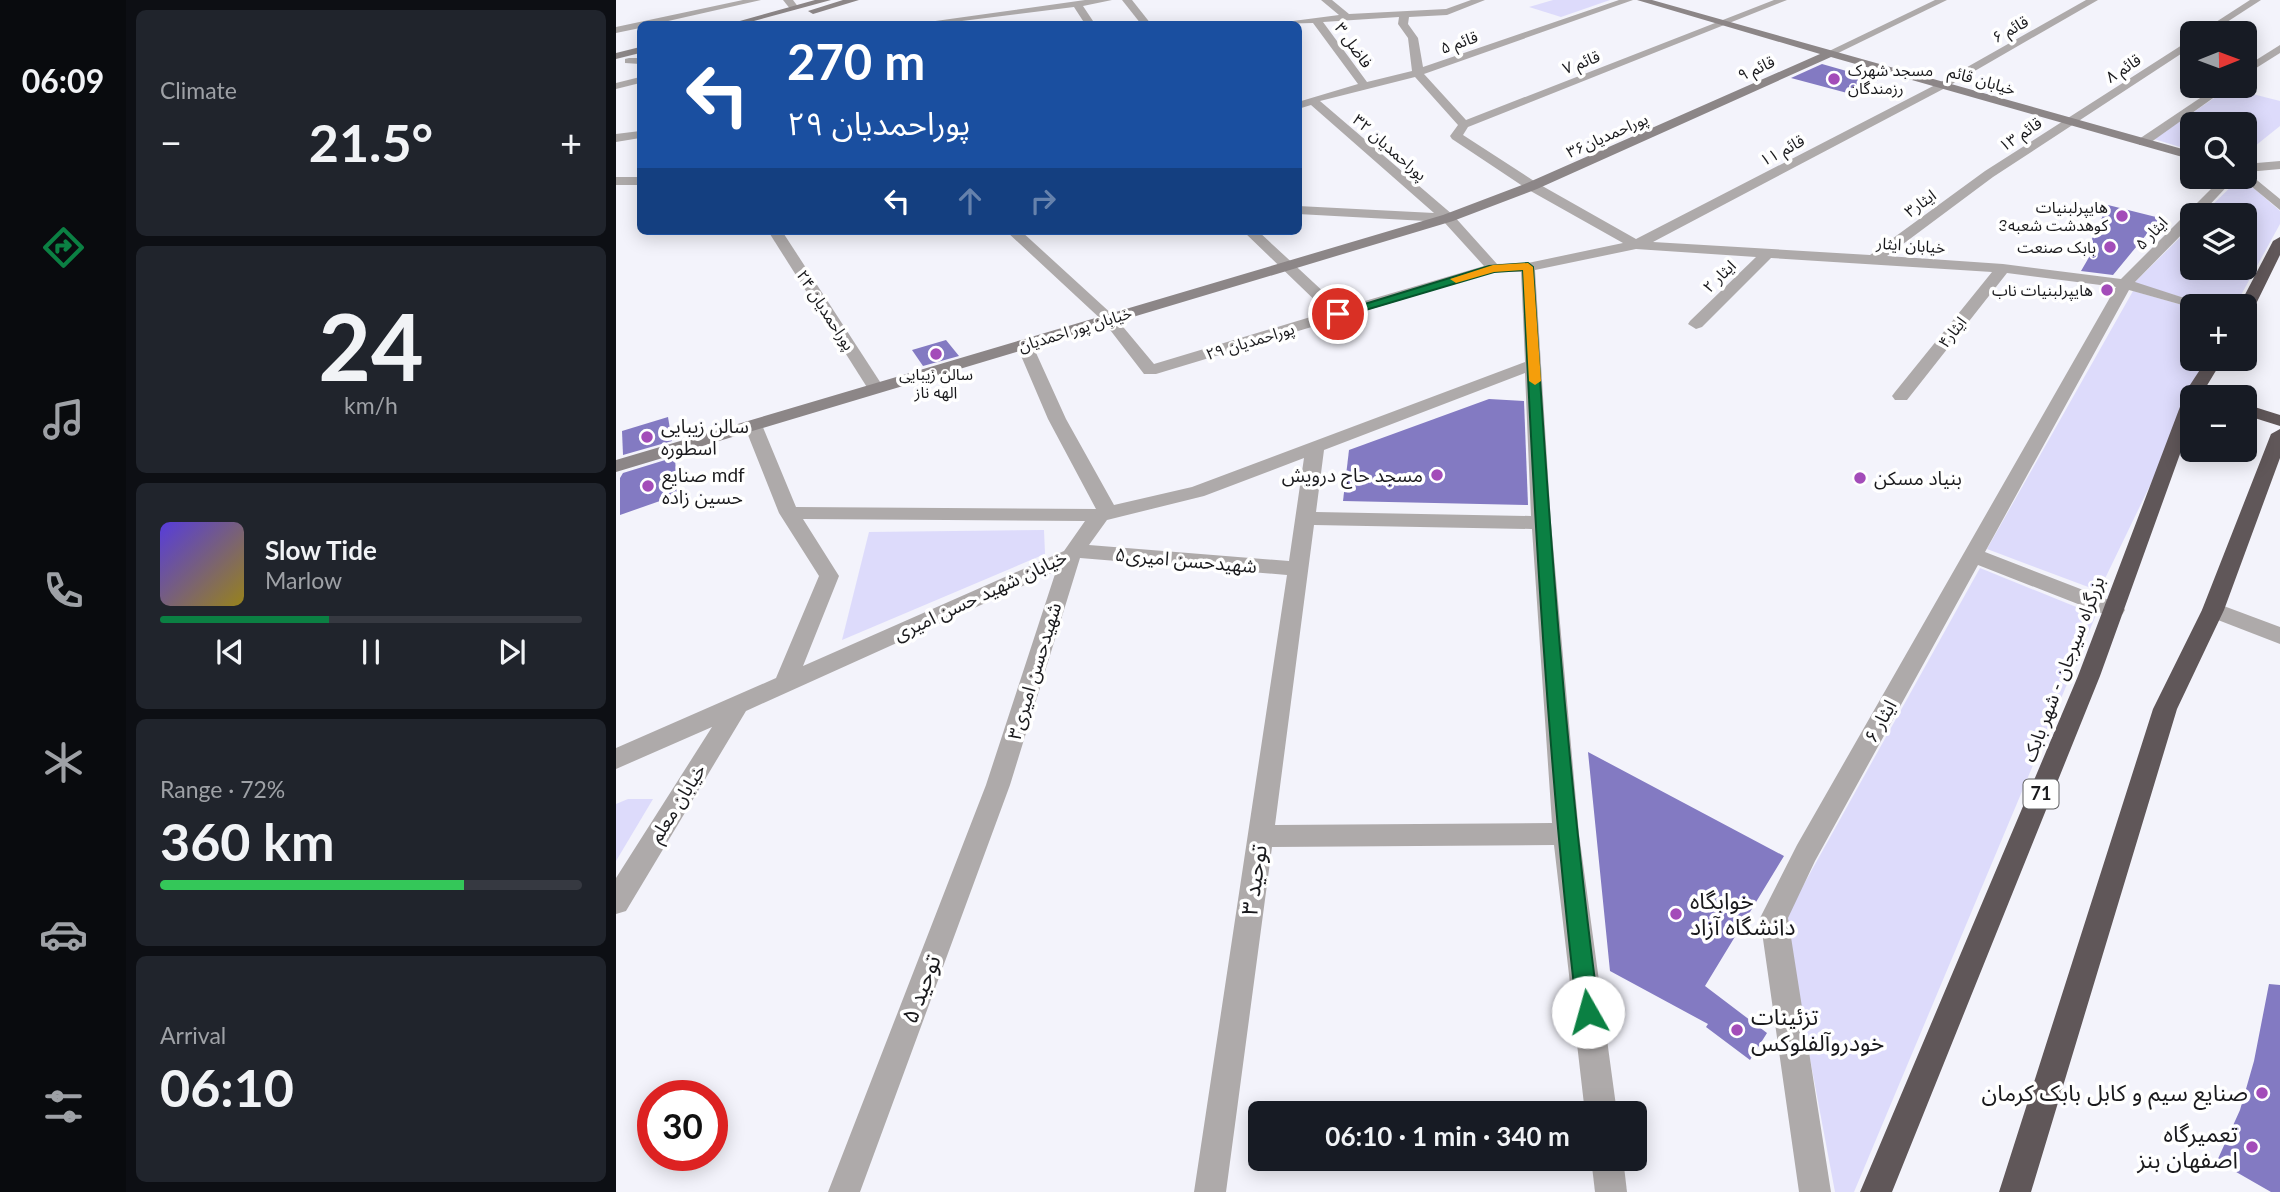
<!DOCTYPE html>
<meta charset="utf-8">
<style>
:root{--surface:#171b24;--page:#20242c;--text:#f1f3f6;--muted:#9ea1a6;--line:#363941;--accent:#0b8043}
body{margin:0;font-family:Lato,"Noto Sans Arabic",sans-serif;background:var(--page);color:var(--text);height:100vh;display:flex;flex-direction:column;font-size:26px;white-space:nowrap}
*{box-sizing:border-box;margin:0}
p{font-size:23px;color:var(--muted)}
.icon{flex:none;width:38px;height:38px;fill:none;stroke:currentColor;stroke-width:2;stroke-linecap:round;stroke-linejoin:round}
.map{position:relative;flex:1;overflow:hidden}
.sheet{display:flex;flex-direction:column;gap:10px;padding:10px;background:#0d0f14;width:490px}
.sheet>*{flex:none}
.hud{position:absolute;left:21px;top:21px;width:665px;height:214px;border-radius:10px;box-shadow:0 4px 18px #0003;background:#1a4fa0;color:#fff;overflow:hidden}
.needle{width:46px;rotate:89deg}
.buttons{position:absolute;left:1564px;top:21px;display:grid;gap:14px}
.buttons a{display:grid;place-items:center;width:77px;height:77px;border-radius:10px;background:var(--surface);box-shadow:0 4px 18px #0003;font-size:35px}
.speed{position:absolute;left:21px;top:1080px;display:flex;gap:14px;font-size:35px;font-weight:700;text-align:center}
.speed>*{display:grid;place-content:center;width:91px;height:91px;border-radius:50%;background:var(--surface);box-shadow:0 4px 18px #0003;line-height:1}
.speed .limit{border:10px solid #d22;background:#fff;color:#111}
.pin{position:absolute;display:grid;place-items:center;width:60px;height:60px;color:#fff;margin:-30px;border:4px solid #fff;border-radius:50%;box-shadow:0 2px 7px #0007}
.me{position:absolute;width:77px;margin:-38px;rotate:353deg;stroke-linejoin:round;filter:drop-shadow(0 0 5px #0008)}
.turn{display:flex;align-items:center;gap:24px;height:147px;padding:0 35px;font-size:32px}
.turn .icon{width:91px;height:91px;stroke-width:2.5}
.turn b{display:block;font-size:49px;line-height:60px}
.lanes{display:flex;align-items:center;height:66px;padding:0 35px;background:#0003;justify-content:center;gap:35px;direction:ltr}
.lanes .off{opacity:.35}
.big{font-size:52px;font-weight:700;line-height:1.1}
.sheet .widget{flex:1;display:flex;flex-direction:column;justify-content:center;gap:10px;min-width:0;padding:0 24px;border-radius:10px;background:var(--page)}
.sheet .dial{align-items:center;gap:0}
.dial b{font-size:91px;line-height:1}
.song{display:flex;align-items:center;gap:21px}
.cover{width:84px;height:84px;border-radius:10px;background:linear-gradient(135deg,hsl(250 70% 55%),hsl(50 70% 35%))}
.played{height:7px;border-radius:4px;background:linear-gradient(90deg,var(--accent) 40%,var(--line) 40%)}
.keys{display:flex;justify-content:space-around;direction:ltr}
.heat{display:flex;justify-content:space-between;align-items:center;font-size:38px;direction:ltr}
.charge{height:10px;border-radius:5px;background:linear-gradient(90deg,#34c759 72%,var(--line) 0)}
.trip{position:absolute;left:632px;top:1101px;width:399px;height:70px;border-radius:10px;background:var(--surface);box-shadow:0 4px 18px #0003;font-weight:700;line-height:70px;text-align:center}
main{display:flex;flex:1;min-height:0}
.tab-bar{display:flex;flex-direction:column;width:126px;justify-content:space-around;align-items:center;background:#090b0e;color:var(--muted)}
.tab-bar .icon{width:49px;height:49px}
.tab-bar .current{color:var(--accent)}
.tab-bar b{font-size:32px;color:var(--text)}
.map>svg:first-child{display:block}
</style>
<main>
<nav class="tab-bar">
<b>06:09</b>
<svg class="icon current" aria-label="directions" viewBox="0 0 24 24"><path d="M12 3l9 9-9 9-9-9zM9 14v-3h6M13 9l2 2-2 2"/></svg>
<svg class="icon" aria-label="music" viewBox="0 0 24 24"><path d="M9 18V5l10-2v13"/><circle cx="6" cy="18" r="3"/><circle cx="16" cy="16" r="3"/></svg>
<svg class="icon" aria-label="phone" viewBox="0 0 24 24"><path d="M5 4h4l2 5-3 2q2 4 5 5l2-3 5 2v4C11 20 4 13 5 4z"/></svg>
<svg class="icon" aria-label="climate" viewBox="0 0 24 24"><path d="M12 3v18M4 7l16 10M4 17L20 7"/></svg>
<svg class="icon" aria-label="car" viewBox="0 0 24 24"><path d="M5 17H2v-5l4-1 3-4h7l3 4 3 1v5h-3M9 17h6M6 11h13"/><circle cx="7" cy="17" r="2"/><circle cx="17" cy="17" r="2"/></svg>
<svg class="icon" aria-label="filters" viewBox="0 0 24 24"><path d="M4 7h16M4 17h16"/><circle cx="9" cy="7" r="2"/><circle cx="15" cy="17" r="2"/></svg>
</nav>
<section class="sheet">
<div class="widget"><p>Climate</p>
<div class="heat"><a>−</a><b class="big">21.5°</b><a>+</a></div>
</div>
<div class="widget dial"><b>24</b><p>km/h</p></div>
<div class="widget">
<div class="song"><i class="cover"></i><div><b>Slow Tide</b><p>Marlow</p></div></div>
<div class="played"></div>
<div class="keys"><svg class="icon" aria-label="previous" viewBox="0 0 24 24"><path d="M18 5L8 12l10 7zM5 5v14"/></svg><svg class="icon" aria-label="pause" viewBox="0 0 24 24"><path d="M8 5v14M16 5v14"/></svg><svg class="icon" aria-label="next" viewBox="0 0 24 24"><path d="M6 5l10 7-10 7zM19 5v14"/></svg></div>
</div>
<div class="widget"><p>Range · 72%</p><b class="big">360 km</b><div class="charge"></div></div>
<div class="widget"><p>Arrival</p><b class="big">06:10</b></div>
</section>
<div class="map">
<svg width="1664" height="1192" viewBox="0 0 1664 1192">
<rect width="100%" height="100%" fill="#f3f3fb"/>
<g fill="#dddbfb">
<polygon points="937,0 994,0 945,17 913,7"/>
<polygon points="1613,88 1664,101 1664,126 1629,154 1629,124 1577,124 1577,151 1538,139"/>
<polygon points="1625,177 1664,211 1664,224 1619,306 1595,306 1518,283 1577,225 1577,268 1629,268 1629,215 1586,215"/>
<polygon points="1517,291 1577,308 1577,359 1595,359 1483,591 1371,549"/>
<polygon points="428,530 429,554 226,640 253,532"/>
<polygon points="1364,568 1480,615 1238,1192 1219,1192 1168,920"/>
<polygon points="12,799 37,799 0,861 0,804"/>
</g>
<g fill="#837ac2">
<polygon points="1206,64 1262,80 1235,94 1175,78"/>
<polygon points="1492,205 1544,218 1497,275 1465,271 1479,247 1473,245"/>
<polygon points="330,340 343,356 307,366 296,350"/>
<polygon points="873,399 908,401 912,505 727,501 733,450"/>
<polygon points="52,417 56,441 7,455 6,431"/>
<polygon points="59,457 61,495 4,515 4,478 7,473"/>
<polygon points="972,752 1168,856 1089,986 1151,1033 1134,1060 1090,1027 1092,1024 994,971"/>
<polygon points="1653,984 1664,985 1664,1192 1655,1192 1601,1161 1624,1110 1638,1061"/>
</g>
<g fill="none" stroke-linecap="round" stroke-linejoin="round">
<g fill="#aeaaaa" fill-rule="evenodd">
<polygon points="127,0 145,0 39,24 24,24 24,28 0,33 0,27"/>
<polygon points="167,0 177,0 183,8 175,10"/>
<polygon points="469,0 496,0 467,6 479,24 469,24 458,7 322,24 298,24"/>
<polygon points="506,0 516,0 535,24 525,24"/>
<path d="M705 0H716L733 14 830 9 855 0H869L831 15 793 17 792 24 802 38 807 67 1003 0H1017L808 74 850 120 1158 0H1171L852 127 847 135 921 183 1020 239 1323 83 1470 0H1482L1331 87 1037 242 1254 255 1369 171 1577 38V46L1377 177 1271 256 1387 264 1505 279 1607 177H1620L1584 215H1577V223L1519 282 1593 306 1577 308 1513 290 1369 552 1506 605 1509 610 1506 615H1490L1362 565 1199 861 1172 918 1215 1192H1183L1144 918 1181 845 1500 287 1391 273 1291 400H1279L1276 396 1279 392 1376 272 1155 258 1086 327 1080 329 1072 324 1074 321 1140 257 1020 249 919 270 935 523 963 834 1001 1113H969L938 845 656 847 610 1192H578L671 575 464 558 394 785 244 1192H212L370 785 440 571 130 711 10 911 0 914V878L96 727 0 769V748L160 678 203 576 163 513 128 425 131 421H143L146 425 180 507 480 509 432 419 400 344 402 341H414L416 344 450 419 498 505 576 487 909 362 905 272H878L540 374H528L488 322 390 231H405L498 316 538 364 711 312 627 231H642L725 308 868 266 828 222 682 214V206L818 213 695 105 682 109V102L742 84 697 23 654 24 723 15ZM783 17 782 24 792 38 796 71 751 82 707 22ZM799 77 842 125 834 136 836 139 911 189 1007 243 912 263 881 264 837 215 704 101ZM909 373 915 516 700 512 708 450ZM688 458 673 561 473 545 491 520 588 496ZM187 519 469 521 448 551 187 666 223 576ZM698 525 916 529 936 823 659 825Z"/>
<polygon points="1319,0 1331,0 1218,55 1209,53"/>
<polygon points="1634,0 1645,0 1594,33 1583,33"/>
<polygon points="1664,45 1664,53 1629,75 1629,67"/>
<polygon points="13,58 24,58 24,64 9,63 9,59"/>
<polygon points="24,77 24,83 0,89 0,83"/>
<polygon points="1602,86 1614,86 1531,145 1523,145 1523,139"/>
<polygon points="24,131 24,138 0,142 0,134"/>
<polygon points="1664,161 1664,169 1631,172 1664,199 1664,210 1624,177 1629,177 1629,164"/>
<rect x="0" y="177" width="24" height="8"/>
<polygon points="152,231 166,231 268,388 266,392 254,392"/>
<polygon points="1597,602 1664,627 1664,644 1589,615 1586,610 1589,605"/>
<polygon points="975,1158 1007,1158 1011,1192 979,1192"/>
</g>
<g fill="#8c8687" fill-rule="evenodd">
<polygon points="199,0 215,0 127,24 113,24"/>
<polygon points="227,0 243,0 197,14 192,11"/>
<polygon points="1021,0 1036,0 1577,152 1577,160 1215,57 921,189 837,221 0,472 0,460 827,215 911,183 1204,54"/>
<polygon points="24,47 24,53 0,59 0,53"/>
</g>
<g fill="#605759" fill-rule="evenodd">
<polygon points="1664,237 1664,255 1637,310 1629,315 1629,306 1623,306 1657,241"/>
<polygon points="1591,359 1607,359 1584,397 1577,397 1577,418 1484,676 1276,1192 1244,1192 1462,676 1570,391"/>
<polygon points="1629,404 1664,415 1664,426 1629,415"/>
<polygon points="1664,429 1664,458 1608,610 1561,709 1415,1192 1383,1192 1537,709 1586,610 1655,434"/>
</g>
</g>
<path fill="#0b8043" stroke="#07532c" stroke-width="2" d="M912 263 917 267C932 516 950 764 983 1012L980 1019 972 1023 964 1019 961 1012C932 765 918 518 907 270L878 272 726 317 716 314 873 266Z"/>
<polygon fill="#f59e0b" points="912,263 917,267 925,381 919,385 913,381 907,270 878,272 840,283 834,279 877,265"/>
<g fill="#a34cb9" stroke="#fff" stroke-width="2.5">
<circle cx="1218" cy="79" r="7"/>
<circle cx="1506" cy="216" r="7"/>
<circle cx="1494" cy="247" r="7"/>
<circle cx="1491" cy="290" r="7"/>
<circle cx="320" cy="354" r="7"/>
<circle cx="31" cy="437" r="7"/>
<circle cx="821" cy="475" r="7"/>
<circle cx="1244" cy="478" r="7"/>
<circle cx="32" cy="486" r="7"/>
<circle cx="1060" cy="914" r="7"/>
<circle cx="1121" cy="1030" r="7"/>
<circle cx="1646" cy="1093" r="7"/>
<circle cx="1636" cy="1147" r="7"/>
</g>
<g text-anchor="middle" stroke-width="7" stroke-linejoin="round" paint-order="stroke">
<g font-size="16" fill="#1a1a1d" stroke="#fff">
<text transform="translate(1394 29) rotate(-29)" y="6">قائم ۶</text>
<text transform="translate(843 42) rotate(-19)" y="6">قائم ۵</text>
<text transform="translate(738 45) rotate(54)" y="6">فاضل ۳</text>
<text transform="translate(965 62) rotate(-21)" y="6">قائم ۷</text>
<text transform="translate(1140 68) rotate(-24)" y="6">قائم ۹</text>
<text transform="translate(1507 68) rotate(-33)" y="6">قائم ۸</text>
<text transform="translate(1366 80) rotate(16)" y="6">خیابان قائم</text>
<text transform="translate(1404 134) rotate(-34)" y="6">قائم ۱۳</text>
<text transform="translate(991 135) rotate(-24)" y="6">پوراحمدیان۳۶</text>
<text transform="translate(774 147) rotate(41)" y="6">پوراحمدیان ۳۲</text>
<text transform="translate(1166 150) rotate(-28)" y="6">قائم ۱۱</text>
<text transform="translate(1304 203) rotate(-36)" y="6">ایثار۳</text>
<text transform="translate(1535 233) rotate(-46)" y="6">ایثار ۵</text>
<text transform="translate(1295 245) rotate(4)" y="6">خیابان ایثار</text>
<text transform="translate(1103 276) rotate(-44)" y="6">ایثار ۲</text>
<text transform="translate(210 310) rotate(57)" y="6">پوراحمدیان ۲۴</text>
<text transform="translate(459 329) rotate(-17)" y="6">خیابان پور احمدیان</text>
<text transform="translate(1336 332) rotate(-52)" y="6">ایثار۴</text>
<text transform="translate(634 341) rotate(-17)" y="6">پوراحمدیان ۲۹</text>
</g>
<g font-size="16" fill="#1a1a1d" stroke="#fff" text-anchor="end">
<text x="1232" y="76" text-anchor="start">مسجد شهرک<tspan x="1232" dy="18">رزمندگان</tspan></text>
<text x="1492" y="213">هایپرلبنیات<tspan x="1492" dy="18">کوهدشت شعبه3</tspan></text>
<text x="1480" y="253">بابک صنعت</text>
<text x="1477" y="296">هایپرلبنیات ناب</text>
<text x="320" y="380" text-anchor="middle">سالن زیبایی<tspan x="320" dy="18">الهه ناز</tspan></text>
</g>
<rect fill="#fff" stroke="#5f5f61" stroke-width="2" x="1407.5" y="779.5" width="35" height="29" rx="5"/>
<g font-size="18" font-weight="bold" fill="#1a1a1d">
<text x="1425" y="800">71</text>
</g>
<g font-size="19" fill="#1a1a1d" stroke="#fff" text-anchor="start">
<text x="45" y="433">سالن زیبایی<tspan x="45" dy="22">اسطوره</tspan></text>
<text x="46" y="482">صنایع mdf<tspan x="46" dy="22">حسین زاده</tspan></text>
<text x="807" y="482" text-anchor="end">مسجد حاج درویش</text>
<text x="1258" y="485">بنیاد مسکن</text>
</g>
<g font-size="19" fill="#1a1a1d" stroke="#fff">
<text transform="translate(570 560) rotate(5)" y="7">شهیدحسن امیری۵</text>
<text transform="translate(364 595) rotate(-25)" y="7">خیابان شهید حسن امیری</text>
<text transform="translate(1447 669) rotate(-69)" y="7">بزرگراه سیرجان - شهر بابک</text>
<text transform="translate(418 671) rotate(-73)" y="7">شهیدحسن امیری۳</text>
<text transform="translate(1264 721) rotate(-61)" y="7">ایثار ۶</text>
<text transform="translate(61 803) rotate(-58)" y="7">خیابان معلم</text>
</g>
<g font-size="23" fill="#1a1a1d" stroke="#fff">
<text transform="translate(638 880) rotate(-82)" y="8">توحید ۳</text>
<text transform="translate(305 989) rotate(-69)" y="8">توحید ۵</text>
</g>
<g font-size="23" fill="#1a1a1d" stroke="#fff" text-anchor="start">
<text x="1074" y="909">خوابگاه<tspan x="1074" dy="26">دانشگاه آزاد</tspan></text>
<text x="1135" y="1025">تزئینات<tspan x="1135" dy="26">خودروآلفلوکس</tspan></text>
<text x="1632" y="1101" text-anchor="end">صنایع سیم و کابل بابک کرمان</text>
<text x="1622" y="1142" text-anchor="end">تعمیرگاه<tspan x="1622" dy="26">اصفهان بنز</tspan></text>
</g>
</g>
</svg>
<div class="buttons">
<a><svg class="needle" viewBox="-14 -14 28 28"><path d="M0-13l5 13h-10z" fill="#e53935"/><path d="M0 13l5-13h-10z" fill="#9ea1a6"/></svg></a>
<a><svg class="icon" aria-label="search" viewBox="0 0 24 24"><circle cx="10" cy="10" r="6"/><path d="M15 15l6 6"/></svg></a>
<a><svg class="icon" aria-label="layers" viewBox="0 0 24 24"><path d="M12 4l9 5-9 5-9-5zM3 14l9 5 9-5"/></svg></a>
<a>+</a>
<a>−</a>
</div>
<div class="speed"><div class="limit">30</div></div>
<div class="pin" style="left:722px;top:314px;background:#d93025"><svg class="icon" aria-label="arrive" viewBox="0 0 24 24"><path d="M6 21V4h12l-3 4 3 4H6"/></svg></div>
<svg class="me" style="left:972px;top:1012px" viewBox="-20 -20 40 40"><circle r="19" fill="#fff"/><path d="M0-13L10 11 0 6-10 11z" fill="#0b8043"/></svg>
<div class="trip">06:10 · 1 min · 340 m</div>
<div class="hud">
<div class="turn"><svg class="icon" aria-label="left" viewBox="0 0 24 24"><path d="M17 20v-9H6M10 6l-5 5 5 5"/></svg><div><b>270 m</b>پوراحمدیان ۲۹</div></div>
<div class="lanes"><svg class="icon" aria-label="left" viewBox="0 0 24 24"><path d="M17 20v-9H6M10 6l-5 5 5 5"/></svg><svg class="icon off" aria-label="ahead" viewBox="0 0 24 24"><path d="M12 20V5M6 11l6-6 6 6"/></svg><svg class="icon off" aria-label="right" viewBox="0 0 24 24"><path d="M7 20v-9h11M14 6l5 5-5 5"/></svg></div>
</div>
</div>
</main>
